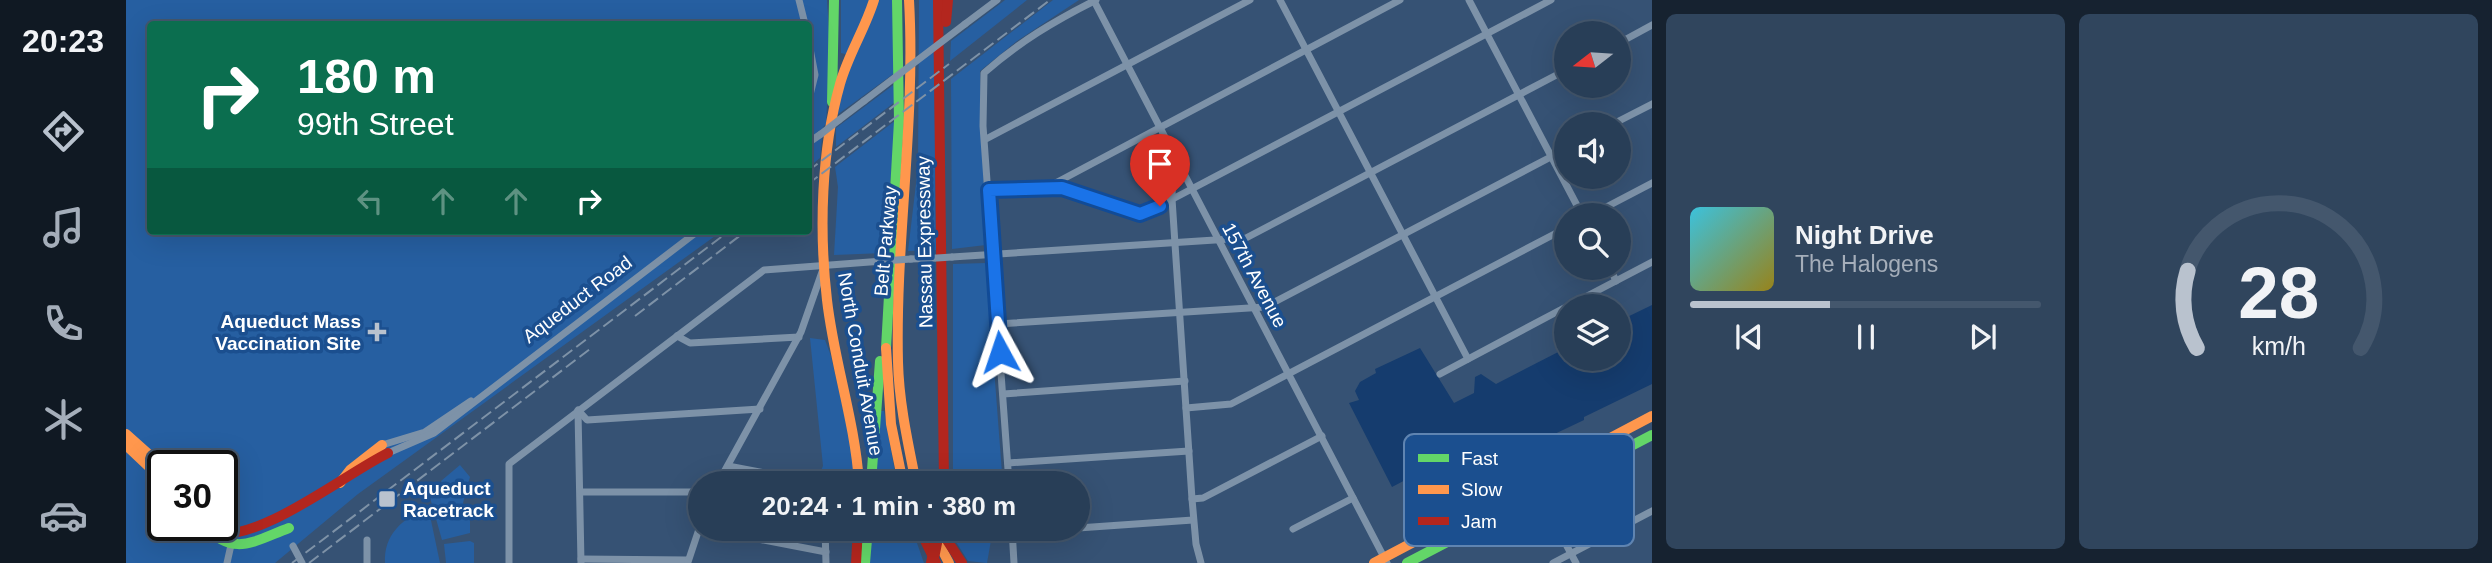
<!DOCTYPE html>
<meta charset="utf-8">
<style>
:root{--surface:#283e57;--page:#30455d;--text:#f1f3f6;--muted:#a5aeba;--line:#44576d;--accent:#b9c2ce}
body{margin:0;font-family:Helvetica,sans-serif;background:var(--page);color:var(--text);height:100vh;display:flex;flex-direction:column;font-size:26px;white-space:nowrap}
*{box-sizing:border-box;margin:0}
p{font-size:23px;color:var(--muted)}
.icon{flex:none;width:38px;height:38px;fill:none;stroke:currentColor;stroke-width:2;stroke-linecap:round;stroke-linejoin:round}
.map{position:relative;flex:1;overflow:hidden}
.drawer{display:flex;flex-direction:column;gap:14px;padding:14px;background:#162230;width:840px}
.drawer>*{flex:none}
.top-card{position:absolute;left:21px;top:21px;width:665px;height:214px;border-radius:7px;box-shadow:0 7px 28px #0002,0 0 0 2px var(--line);background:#0b6e4f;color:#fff;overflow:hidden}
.needle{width:46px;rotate:253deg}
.buttons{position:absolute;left:1428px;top:21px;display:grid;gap:14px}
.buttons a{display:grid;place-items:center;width:77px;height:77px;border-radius:50%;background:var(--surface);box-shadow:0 7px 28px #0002,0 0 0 2px var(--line);font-size:35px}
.speed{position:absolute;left:21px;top:450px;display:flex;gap:14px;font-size:35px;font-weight:700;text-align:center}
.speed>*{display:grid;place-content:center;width:91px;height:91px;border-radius:50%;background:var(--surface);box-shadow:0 7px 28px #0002,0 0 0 2px var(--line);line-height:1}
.speed .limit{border:4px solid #111;border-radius:10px;background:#fff;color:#111}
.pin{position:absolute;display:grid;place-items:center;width:60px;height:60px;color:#fff;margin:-72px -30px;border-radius:50% 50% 50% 0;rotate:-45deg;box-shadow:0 0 7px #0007}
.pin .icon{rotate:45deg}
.me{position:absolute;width:77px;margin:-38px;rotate:355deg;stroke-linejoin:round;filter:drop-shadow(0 0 5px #0008)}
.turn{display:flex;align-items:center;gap:24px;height:147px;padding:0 35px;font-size:32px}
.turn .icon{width:91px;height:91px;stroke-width:2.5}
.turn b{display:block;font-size:49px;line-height:60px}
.lanes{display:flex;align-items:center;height:66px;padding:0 35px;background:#0003;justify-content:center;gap:35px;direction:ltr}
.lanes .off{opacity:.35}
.drawer .tile{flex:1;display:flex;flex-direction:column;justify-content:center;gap:10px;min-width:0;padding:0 24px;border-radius:10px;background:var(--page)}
.drawer .dial{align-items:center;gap:0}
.dial svg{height:182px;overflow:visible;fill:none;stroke:var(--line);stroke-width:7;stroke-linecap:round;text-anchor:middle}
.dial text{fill:var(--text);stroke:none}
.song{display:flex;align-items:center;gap:21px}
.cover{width:84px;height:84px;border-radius:10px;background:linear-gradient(135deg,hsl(190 70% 55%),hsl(50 70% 35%))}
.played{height:7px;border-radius:4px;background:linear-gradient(90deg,var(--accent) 40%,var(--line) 40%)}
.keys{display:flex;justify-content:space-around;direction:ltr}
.drawer .tiles{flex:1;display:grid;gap:14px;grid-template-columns:repeat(2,1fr)}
.trip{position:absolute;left:562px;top:471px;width:402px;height:70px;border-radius:35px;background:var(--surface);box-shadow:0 7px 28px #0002,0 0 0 2px var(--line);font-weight:700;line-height:70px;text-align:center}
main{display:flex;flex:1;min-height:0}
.tab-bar{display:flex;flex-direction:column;width:126px;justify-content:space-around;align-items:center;background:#101923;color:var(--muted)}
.tab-bar .icon{width:49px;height:49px}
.tab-bar .selected{color:var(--accent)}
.tab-bar b{font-size:32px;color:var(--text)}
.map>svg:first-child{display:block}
</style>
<main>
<nav class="tab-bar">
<b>20:23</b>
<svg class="icon selected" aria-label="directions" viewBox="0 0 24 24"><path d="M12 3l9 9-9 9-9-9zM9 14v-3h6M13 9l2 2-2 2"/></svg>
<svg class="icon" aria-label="music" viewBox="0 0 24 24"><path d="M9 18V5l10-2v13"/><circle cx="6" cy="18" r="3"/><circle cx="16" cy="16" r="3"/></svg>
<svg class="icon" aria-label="phone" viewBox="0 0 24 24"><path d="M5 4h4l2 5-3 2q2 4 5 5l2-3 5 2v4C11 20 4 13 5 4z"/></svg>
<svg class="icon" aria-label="climate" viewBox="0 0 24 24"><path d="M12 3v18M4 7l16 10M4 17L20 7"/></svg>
<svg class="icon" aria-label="car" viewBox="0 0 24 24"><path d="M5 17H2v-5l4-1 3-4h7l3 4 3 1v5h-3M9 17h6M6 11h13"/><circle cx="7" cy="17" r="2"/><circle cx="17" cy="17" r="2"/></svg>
</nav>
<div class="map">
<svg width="1526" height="563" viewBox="0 0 1526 563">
<rect width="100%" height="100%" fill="#365274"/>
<g fill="#265fa1" fill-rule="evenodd">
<path d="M0 0H701L704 47 700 124 697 127 694 158 683 167 682 24H24V231H596L232 494 149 563H0ZM37 466H96V525H37Z"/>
<polygon points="715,0 745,0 723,55 715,53"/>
<polygon points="751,0 766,0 770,72 711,115 715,91"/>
<polygon points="793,0 808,0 810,250 782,251 792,167"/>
<polygon points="879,0 901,0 824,61 825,41"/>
<polygon points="927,0 953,0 891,41 854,71 860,245 826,249 825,79"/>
<polygon points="770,83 769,102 710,147 710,128"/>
<polygon points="770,120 758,253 708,255 712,187 709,167"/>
<polygon points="860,263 876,473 874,483 827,483 827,264"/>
<polygon points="684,338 699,340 705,356 728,457 727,483 706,483 706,476 693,475 697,466"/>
<polygon points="753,411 758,411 771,483 748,483"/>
<polygon points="334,465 344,477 337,503 344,520 344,533 316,540 303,494 322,493 315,481"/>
<path d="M303 511 314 563H259C257 536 277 515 303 511Z"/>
<polygon points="745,528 786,529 798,563 743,563"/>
<polygon points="827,529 867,529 861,563 842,561 827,537"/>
<polygon points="344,541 348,543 348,563 320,563 318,544"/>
</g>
<polygon fill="#153c6e" points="1526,305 1526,384 1458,417 1458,420 1393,451 1302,504 1287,476 1266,487 1223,403 1233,400 1229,391 1234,382 1250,373 1249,369 1294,348 1328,403 1348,393 1349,377 1355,374 1370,384 1440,348 1440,359 1493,359 1493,321"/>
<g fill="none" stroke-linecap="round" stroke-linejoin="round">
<g stroke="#7d92a8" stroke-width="7">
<polyline points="673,0 679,24"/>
<polyline points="1154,0 1342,359"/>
<polyline points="1343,0 1456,215"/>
<polyline points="968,1 1261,563"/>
<polyline points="839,24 871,0"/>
<polyline points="682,38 689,75 682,103"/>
<polyline points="1493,43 1526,25"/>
<polyline points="713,120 738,101"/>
<polyline points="1487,124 1526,104"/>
<polyline points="860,139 1124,0"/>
<polyline points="682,143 695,134"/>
<polyline points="1047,159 1046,199 1066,499 1070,544 1075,563"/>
<polyline points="922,187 1274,0"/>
<polyline points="863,190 936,188 1014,213 1039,203 1425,0"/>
<polyline points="1465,215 1526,183"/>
<polyline points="826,257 1120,238 1440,70"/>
<polyline points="785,259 811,258"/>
<polyline points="1484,268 1490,281"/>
<polyline points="1442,306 1526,262"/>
<polyline points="872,324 1139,307 1440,149"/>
<polyline points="551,336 564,343 673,337"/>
<polyline points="1314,374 1440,307"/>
<polyline points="877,394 1059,381"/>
<polyline points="1060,408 1105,404 1440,228"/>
<polyline points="452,410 461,420 634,409"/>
<polyline points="452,411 455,563"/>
<polyline points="256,445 299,432 345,401"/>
<polyline points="262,453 308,433 572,231"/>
<polyline points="882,463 1063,451"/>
<polyline points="602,466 692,483"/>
<polyline points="1405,479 1450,563"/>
<polyline points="592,483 675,332 696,272"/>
<path d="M883 483 857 126 858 73C893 42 928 21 970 0"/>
<polyline points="455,492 574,492"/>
<polyline points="1066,499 1077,498 1196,436"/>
<polyline points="575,528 700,552"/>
<polyline points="699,528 700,563"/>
<polyline points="952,528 1067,520"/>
<polyline points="886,529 888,563"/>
<polyline points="1167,529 1227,498"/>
<polyline points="886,533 948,528"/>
<polyline points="241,540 241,563"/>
<polyline points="167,546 176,563"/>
<polyline points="455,559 562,560"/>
<polyline points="562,562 574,526"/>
<polyline points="101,563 105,545"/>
<polyline points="383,563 383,464 638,270 757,261"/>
<polyline points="1427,563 1526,511"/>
</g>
<g stroke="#63d668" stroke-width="10">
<polyline points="706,102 708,0"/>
<polyline points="760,348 773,121 771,0"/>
<polyline points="745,483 754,361"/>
<path d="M78 525C107 558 128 541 163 528"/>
<polyline points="739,563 742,528"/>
<polyline points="1281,563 1526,435"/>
</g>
<g stroke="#ff974d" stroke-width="10">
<path d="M783 0C790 121 769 241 772 362 773 403 782 443 790 483"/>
<polyline points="760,348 765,424 777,483"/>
<polyline points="0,434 37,467"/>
<polyline points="0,445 37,480"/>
<polyline points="214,483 224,470 256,445"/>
<path d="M733 483C729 421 708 362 701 300 693 231 695 151 714 84 722 55 739 29 748 0"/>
<polyline points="812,542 823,563"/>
<polyline points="1248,563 1526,416"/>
</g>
<g stroke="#b3261e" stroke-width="10">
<polyline points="812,0 818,483"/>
<polyline points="820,22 822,0"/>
<path d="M67 525C73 528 80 532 87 533 133 543 219 474 262 453"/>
<polyline points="793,528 810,563"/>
<polyline points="813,528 836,563"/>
<polyline points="730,563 732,528"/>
</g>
<g stroke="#7e92a7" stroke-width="2" stroke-dasharray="12 5" stroke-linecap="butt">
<polyline points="682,171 823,64"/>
<polyline points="682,184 924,0"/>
<polyline points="509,316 620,231"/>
<polyline points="166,563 603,231"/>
<polyline points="183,563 464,349"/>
</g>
<g stroke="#7d92a8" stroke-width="7">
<polyline points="738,101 839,24"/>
<polyline points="695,134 713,120"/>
<polyline points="811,258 826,257"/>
<polyline points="757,261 785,259"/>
</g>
<polyline stroke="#b3261e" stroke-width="12" points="806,563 813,528"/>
</g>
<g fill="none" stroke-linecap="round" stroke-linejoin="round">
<defs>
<polyline id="route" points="874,352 863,190 936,188 1014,214 1034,206"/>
</defs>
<use href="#route" stroke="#114b97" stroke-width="18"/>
<use href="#route" stroke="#1a73e8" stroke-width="12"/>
</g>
<g fill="#b9c2ce" stroke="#1b4f8f" stroke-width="2.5">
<path d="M247.5 321.5h7v7h7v7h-7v7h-7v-7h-7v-7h7z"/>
<rect x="252" y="490" width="18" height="18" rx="3.5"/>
</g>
<g text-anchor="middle" stroke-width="7" stroke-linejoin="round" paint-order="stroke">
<g font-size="19" fill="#fff" stroke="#1b4f8f">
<text transform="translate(759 241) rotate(-85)" y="7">Belt Parkway</text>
<text transform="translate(798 242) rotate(-91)" y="7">Nassau Expressway</text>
<text transform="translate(1129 275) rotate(62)" y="7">157th Avenue</text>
<text transform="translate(451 299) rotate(-37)" y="7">Aqueduct Road</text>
<text transform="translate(735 364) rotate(80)" y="7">North Conduit Avenue</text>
</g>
<g font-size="19" font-weight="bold" fill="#fff" stroke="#1b4f8f" text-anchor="end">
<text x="235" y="328">Aqueduct Mass<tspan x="235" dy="22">Vaccination Site</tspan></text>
<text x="277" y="495" text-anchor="start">Aqueduct<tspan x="277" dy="22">Racetrack</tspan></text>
</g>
</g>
<rect x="1278" y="434" width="230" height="112" rx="10" fill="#1b4f8f" stroke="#5f84b1" stroke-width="2"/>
<rect x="1292" y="454" width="31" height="8" fill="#63d668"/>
<rect x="1292" y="485" width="31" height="9" fill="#ff974d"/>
<rect x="1292" y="517" width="31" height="8" fill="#b3261e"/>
<g font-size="19" fill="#fff">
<text x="1335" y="465">Fast</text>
<text x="1335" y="496">Slow</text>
<text x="1335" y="528">Jam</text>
</g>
</svg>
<div class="buttons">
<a><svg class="needle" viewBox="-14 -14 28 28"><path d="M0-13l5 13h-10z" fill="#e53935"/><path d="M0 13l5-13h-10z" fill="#a5aeba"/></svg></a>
<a><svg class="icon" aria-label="sound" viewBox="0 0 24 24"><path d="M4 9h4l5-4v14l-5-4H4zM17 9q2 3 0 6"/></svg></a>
<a><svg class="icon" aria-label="search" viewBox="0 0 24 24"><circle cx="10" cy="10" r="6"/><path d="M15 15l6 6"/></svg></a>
<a><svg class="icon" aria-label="layers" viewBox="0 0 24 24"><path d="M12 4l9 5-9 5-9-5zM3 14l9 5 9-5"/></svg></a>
</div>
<div class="speed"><div class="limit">30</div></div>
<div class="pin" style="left:1034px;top:206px;background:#d93025"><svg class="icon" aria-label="arrive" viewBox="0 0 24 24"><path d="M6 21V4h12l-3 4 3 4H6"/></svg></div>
<svg class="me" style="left:874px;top:352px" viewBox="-20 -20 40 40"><path d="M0-17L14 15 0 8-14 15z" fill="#1a73e8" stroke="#fff" stroke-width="4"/></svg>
<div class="trip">20:24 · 1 min · 380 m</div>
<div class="top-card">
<div class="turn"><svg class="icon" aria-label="right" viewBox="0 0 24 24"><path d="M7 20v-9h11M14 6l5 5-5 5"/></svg><div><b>180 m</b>99th Street</div></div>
<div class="lanes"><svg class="icon off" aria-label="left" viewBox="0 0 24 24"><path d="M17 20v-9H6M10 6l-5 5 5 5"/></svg><svg class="icon off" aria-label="ahead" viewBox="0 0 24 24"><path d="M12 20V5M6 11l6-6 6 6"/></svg><svg class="icon off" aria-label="ahead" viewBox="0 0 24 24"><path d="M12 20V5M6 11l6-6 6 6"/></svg><svg class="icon" aria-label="right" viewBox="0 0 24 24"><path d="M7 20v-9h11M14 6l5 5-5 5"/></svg></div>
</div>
</div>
<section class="drawer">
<div class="tiles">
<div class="tile">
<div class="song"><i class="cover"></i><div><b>Night Drive</b><p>The Halogens</p></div></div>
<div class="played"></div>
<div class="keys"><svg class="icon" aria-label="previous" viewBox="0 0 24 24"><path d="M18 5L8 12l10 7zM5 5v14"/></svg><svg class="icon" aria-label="pause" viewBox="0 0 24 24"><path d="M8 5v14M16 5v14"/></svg><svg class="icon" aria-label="next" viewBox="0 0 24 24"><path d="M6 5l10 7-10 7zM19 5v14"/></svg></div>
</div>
<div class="tile dial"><svg viewBox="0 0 100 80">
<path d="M14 69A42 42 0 1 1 86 69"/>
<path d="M14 69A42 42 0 0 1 10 35" stroke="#b9c2ce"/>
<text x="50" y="56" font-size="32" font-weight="700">28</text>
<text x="50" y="72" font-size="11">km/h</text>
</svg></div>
</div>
</section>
</main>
